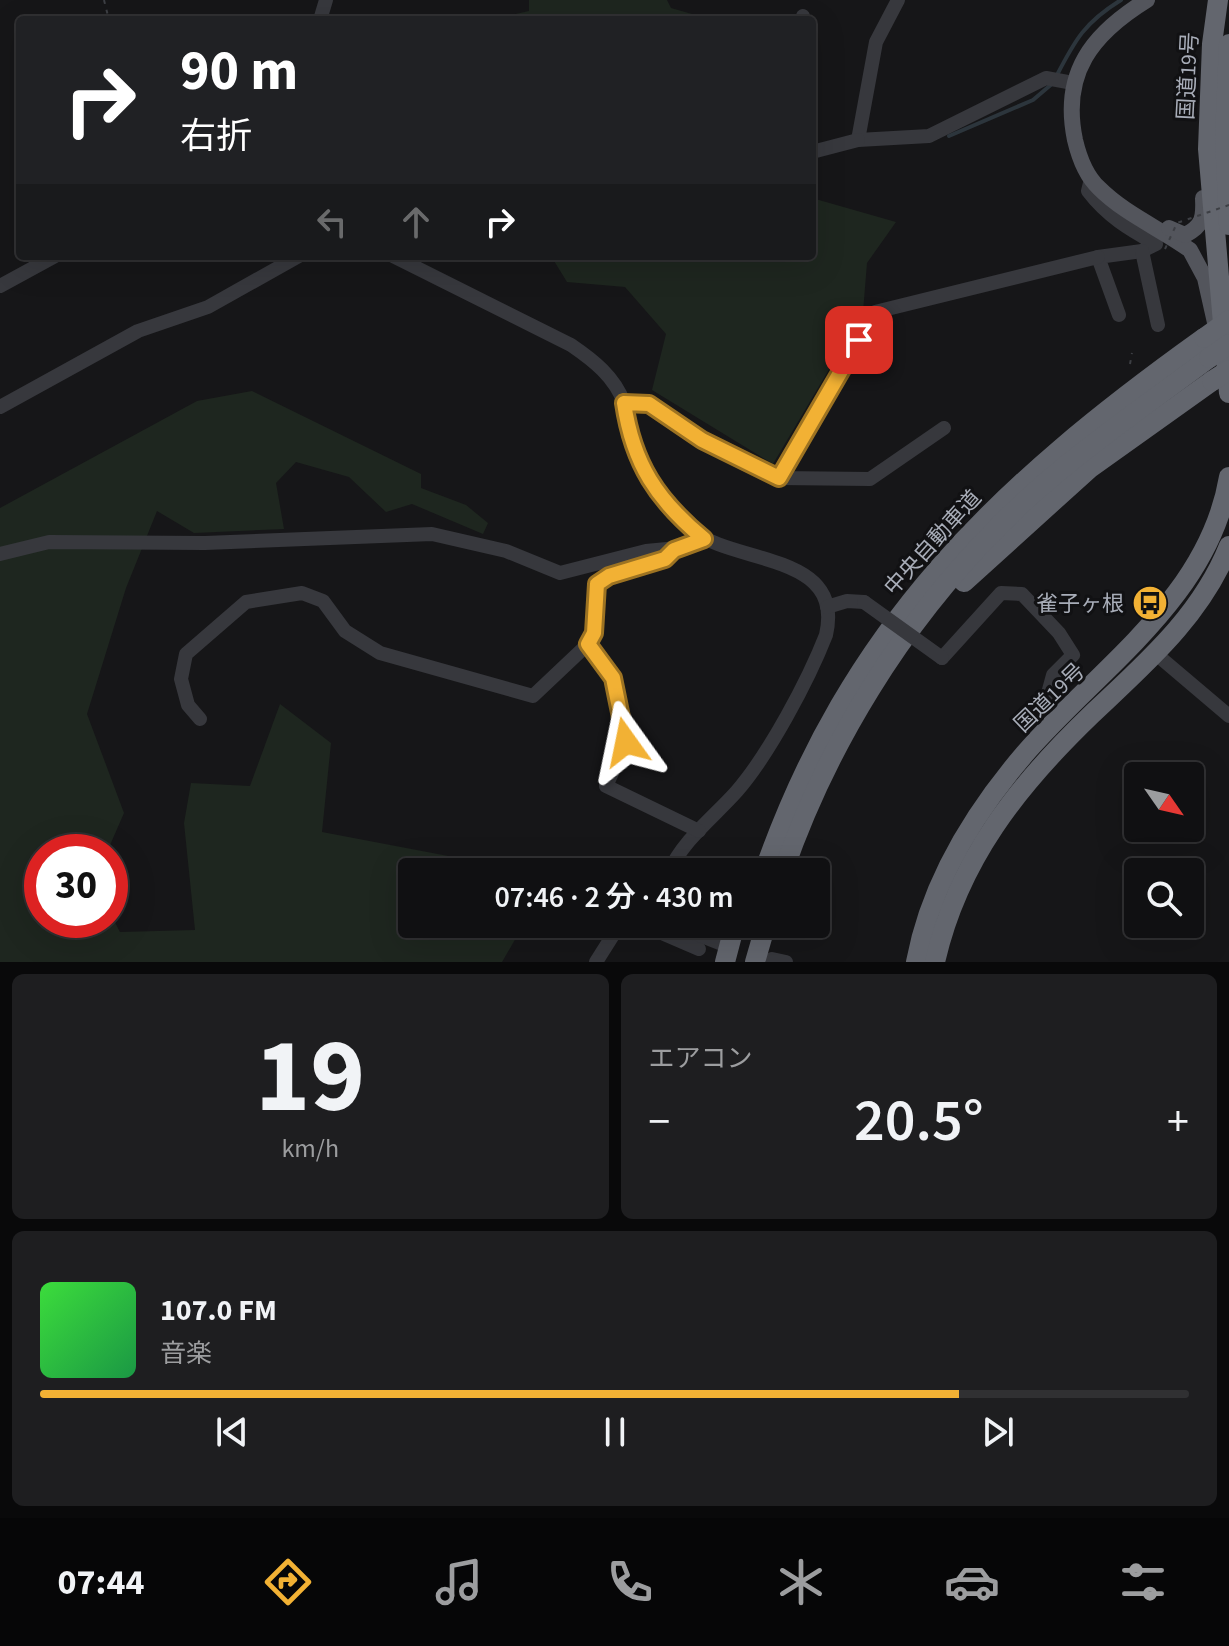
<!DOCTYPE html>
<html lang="ja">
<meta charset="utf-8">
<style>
:root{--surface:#101012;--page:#1e1e20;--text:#f1f3f6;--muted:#9c9d9f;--line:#303032;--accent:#f2b134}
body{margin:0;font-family:"Source Sans 3","Noto Sans JP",sans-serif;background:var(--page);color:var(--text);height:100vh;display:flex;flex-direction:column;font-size:30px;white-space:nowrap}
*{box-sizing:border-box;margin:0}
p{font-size:26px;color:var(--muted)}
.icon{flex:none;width:44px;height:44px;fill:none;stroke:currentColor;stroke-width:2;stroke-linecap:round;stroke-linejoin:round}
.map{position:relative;height:962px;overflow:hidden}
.details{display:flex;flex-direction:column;gap:12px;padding:12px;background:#09090a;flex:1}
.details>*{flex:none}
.guide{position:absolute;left:16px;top:16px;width:800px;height:244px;border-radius:8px;box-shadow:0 8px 32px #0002,0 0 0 2px var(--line);background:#202124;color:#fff;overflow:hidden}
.needle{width:52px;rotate:124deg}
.controls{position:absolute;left:1124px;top:762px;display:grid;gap:16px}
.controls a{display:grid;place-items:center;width:80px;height:80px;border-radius:8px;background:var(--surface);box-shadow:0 8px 32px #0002,0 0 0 2px var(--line);font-size:40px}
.speed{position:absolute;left:24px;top:834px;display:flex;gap:16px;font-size:40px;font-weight:700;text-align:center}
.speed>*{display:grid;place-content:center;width:104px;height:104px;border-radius:50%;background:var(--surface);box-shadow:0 8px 32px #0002,0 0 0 2px var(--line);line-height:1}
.speed .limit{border:12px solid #d22;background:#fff;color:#111}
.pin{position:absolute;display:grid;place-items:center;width:68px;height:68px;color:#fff;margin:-34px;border-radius:16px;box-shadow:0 4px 12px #0006}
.me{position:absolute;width:88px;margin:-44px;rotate:348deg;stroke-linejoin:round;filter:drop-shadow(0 0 6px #0008)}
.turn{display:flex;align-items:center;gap:28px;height:168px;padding:0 32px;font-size:36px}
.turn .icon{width:104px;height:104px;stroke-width:2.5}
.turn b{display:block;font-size:56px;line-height:68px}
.lanes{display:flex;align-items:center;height:76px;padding:0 32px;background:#0003;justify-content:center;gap:40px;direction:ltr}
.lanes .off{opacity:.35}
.big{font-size:60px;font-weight:600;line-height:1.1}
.details .widget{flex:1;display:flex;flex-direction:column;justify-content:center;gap:12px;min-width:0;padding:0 28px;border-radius:12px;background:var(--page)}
.details .dial{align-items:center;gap:0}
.dial b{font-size:104px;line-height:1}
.song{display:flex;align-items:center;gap:24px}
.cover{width:96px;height:96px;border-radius:12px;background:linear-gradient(135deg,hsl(120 70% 55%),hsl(140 70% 35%))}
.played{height:8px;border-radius:4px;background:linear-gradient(90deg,var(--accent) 80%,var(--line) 80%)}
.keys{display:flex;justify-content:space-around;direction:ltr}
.heat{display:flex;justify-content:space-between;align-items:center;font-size:44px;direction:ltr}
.details .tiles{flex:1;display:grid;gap:12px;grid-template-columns:1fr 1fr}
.widget:last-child{grid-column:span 2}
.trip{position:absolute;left:398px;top:858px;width:432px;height:80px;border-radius:8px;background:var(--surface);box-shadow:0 8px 32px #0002,0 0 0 2px var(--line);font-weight:600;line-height:80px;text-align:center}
.dock{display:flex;height:128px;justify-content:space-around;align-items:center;background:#060607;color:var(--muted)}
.dock .icon{width:56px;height:56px}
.dock .current{color:var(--accent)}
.dock b{font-size:36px;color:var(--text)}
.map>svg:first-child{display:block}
</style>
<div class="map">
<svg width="1229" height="962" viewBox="0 0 1229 962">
<rect width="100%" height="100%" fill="#161618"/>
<g fill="#1e261f">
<polygon points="529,0 667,0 671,8 713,20 490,20 529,11"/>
<polygon points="812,198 896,222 867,263 863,312 773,464 652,390 666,334 625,287 567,282 551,256 812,256"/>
<polygon points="252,391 421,474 421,488 466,505 488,523 483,534 412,504 386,512 349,477 296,462 276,483 284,529 194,533 157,511 126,588 87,714 124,813 107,852 42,852 42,920 110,920 110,913 120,932 195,930 184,823 191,783 250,786 280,704 331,743 322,832 506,867 509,872 412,872 412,924 524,924 502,962 0,962 0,508 197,401"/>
</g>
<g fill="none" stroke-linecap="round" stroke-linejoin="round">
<g stroke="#2c353c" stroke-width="4">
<path d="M1057 75C1075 40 1085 22 1121 0"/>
<polyline points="949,136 1033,100 1053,83"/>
</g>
<g stroke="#3d3f44" stroke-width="2" stroke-dasharray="4 6" stroke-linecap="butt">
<polyline points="104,0 109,20"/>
<polyline points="1130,364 1132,353"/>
</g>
<g stroke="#37383d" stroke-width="14">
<polyline points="898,0 876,42 858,140 929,136 1046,78 1073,83"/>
<polyline points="320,20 326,0"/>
<polyline points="802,20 803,16"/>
<polyline points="812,152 858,140"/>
<path d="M1091 179 1088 191C1107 216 1129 229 1156 244L1142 251 1098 257 1119 315"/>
<polyline points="1142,251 1158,325"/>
<path d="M393 256 571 345C593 360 615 377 624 403 628 414 626 428 630 439 640 474 665 507 692 530 735 565 845 552 826 635 808 681 769 754 737 791 714 817 683 840 669 872"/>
<polyline points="0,286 55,256"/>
<polyline points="624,403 649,404 702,440 779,478 870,479 944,428"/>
<polyline points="0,407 138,331 208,307 299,256"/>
<polyline points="779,478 875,312 1098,257"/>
<polyline points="0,554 49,542 205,543 432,534 506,551 560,573 646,551 688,547 704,539"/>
<polyline points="827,607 847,601 864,602"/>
<polyline points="588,644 613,678 626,742 606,786 699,831"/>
<polyline points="1156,654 1229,716"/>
<polyline points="942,658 1001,593 1022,594 1059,633 1073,655 1053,675 1047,697 1064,716"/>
<path d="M200 719 188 705 181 679 186 654 246 602 302 593 323 601 345 631 380 653 533 696 588 644 594 633 597 584C620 569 654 570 674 550"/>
<polyline points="641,924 699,949"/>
<polyline points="683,924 694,933 722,944"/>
<polyline points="772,959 786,962"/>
<polyline points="596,962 620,924"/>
</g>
<g stroke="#53555c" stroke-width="16">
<path d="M1147 0C1092 34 1061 73 1075 140 1079 157 1086 176 1099 188 1125 214 1161 229 1190 250L1205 278 1216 327"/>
<path d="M1169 228 1185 235C1203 226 1204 217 1203 198"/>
</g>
<g stroke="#63666e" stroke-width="20">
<polyline points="1218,0 1212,44 1208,149 1229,393"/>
<polyline points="1229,44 1225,137 1229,225"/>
<polyline points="964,582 1090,468 1212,381"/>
<path d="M764 872C850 626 997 486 1204 338"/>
<path d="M783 872C827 745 901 625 996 529 1059 464 1137 412 1209 358"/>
<polyline points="725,962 735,924"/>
<polyline points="755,962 766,924"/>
<path d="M916 962C931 882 975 811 1028 750 1103 665 1209 596 1229 477"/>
<path d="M935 962C958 860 1018 785 1092 714 1146 663 1201 616 1229 546"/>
</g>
<polyline stroke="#3d3f44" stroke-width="2" stroke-dasharray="4 6" stroke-linecap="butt" points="1165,249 1177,223 1229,205"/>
<polyline stroke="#37383d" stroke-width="14" points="864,602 942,658"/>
<g stroke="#63666e" stroke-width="20">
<polyline points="1204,338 1229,320"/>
<polyline points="1209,358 1229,344"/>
<polyline points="1212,381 1229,370"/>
</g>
</g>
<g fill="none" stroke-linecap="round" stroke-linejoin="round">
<defs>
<path id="route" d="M626 742 613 678 588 644 594 633 597 584 609 576 665 559 674 550 704 539C657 500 633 464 624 403L649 404 702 440 779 478 859 340"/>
</defs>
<use href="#route" stroke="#9d7322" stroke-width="20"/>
<use href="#route" stroke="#f2b134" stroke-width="14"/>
</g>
<defs>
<symbol id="bus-disc" viewBox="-11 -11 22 22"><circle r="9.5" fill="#f2b134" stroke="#111113"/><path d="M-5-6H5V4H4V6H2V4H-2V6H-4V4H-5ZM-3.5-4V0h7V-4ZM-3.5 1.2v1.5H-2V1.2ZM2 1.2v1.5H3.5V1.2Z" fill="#111"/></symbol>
</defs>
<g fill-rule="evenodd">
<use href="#bus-disc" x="1130" y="583" width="40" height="40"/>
</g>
<g text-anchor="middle" stroke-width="6" stroke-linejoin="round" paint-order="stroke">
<g font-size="22" fill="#a8adb8" stroke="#111113">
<text transform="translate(1187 76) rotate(-87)" y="8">国道19号</text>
<text transform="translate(932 542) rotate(-48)" y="8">中央自動車道</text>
<text transform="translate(1049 697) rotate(-44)" y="8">国道19号</text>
</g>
<g font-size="22" fill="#a8adb8" stroke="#111113" text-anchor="end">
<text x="1124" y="611">雀子ヶ根</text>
</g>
</g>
</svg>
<div class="controls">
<a><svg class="needle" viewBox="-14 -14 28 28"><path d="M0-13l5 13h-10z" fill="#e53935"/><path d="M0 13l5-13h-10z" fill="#9c9d9f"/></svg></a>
<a><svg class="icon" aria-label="search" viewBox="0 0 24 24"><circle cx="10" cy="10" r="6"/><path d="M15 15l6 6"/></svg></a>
</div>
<div class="speed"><div class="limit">30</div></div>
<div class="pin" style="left:859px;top:340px;background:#d93025"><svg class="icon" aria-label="arrive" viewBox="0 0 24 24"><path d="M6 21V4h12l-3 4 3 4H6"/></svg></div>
<svg class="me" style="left:626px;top:742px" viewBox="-20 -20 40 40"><path d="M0-17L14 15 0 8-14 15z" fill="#f2b134" stroke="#fff" stroke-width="4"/></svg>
<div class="trip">07:46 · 2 分 · 430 m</div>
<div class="guide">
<div class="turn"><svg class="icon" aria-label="right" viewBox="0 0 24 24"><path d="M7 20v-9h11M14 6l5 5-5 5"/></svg><div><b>90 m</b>右折</div></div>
<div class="lanes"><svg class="icon off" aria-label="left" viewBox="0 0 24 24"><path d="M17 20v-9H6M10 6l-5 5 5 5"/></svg><svg class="icon off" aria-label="ahead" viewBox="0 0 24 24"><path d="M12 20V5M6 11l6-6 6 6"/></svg><svg class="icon" aria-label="right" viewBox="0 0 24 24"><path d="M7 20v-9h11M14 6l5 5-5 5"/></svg></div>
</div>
</div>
<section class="details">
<div class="tiles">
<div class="widget dial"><b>19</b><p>km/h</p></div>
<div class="widget"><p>エアコン</p>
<div class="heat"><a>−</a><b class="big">20.5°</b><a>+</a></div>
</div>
<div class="widget">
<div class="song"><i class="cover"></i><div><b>107.0 FM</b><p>音楽</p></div></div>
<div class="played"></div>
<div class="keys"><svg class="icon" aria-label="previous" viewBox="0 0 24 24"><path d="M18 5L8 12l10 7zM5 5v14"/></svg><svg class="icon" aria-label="pause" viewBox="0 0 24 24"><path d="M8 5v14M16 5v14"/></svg><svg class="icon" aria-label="next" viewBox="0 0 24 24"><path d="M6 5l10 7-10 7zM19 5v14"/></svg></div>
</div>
</div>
</section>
<nav class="dock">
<b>07:44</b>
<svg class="icon current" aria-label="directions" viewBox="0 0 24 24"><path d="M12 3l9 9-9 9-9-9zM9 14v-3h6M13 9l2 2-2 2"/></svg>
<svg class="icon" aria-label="music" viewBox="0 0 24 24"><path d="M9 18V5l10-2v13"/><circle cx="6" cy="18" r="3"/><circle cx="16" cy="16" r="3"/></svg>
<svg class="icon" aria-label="phone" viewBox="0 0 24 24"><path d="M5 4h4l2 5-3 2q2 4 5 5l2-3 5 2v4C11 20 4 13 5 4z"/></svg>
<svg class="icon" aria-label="climate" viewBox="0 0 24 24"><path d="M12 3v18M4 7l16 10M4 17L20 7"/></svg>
<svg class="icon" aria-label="car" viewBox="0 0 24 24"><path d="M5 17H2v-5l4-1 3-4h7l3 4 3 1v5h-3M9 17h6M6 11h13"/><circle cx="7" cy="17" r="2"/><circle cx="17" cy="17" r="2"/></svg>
<svg class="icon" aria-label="filters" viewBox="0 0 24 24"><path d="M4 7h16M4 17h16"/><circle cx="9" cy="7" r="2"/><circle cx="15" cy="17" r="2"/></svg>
</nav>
